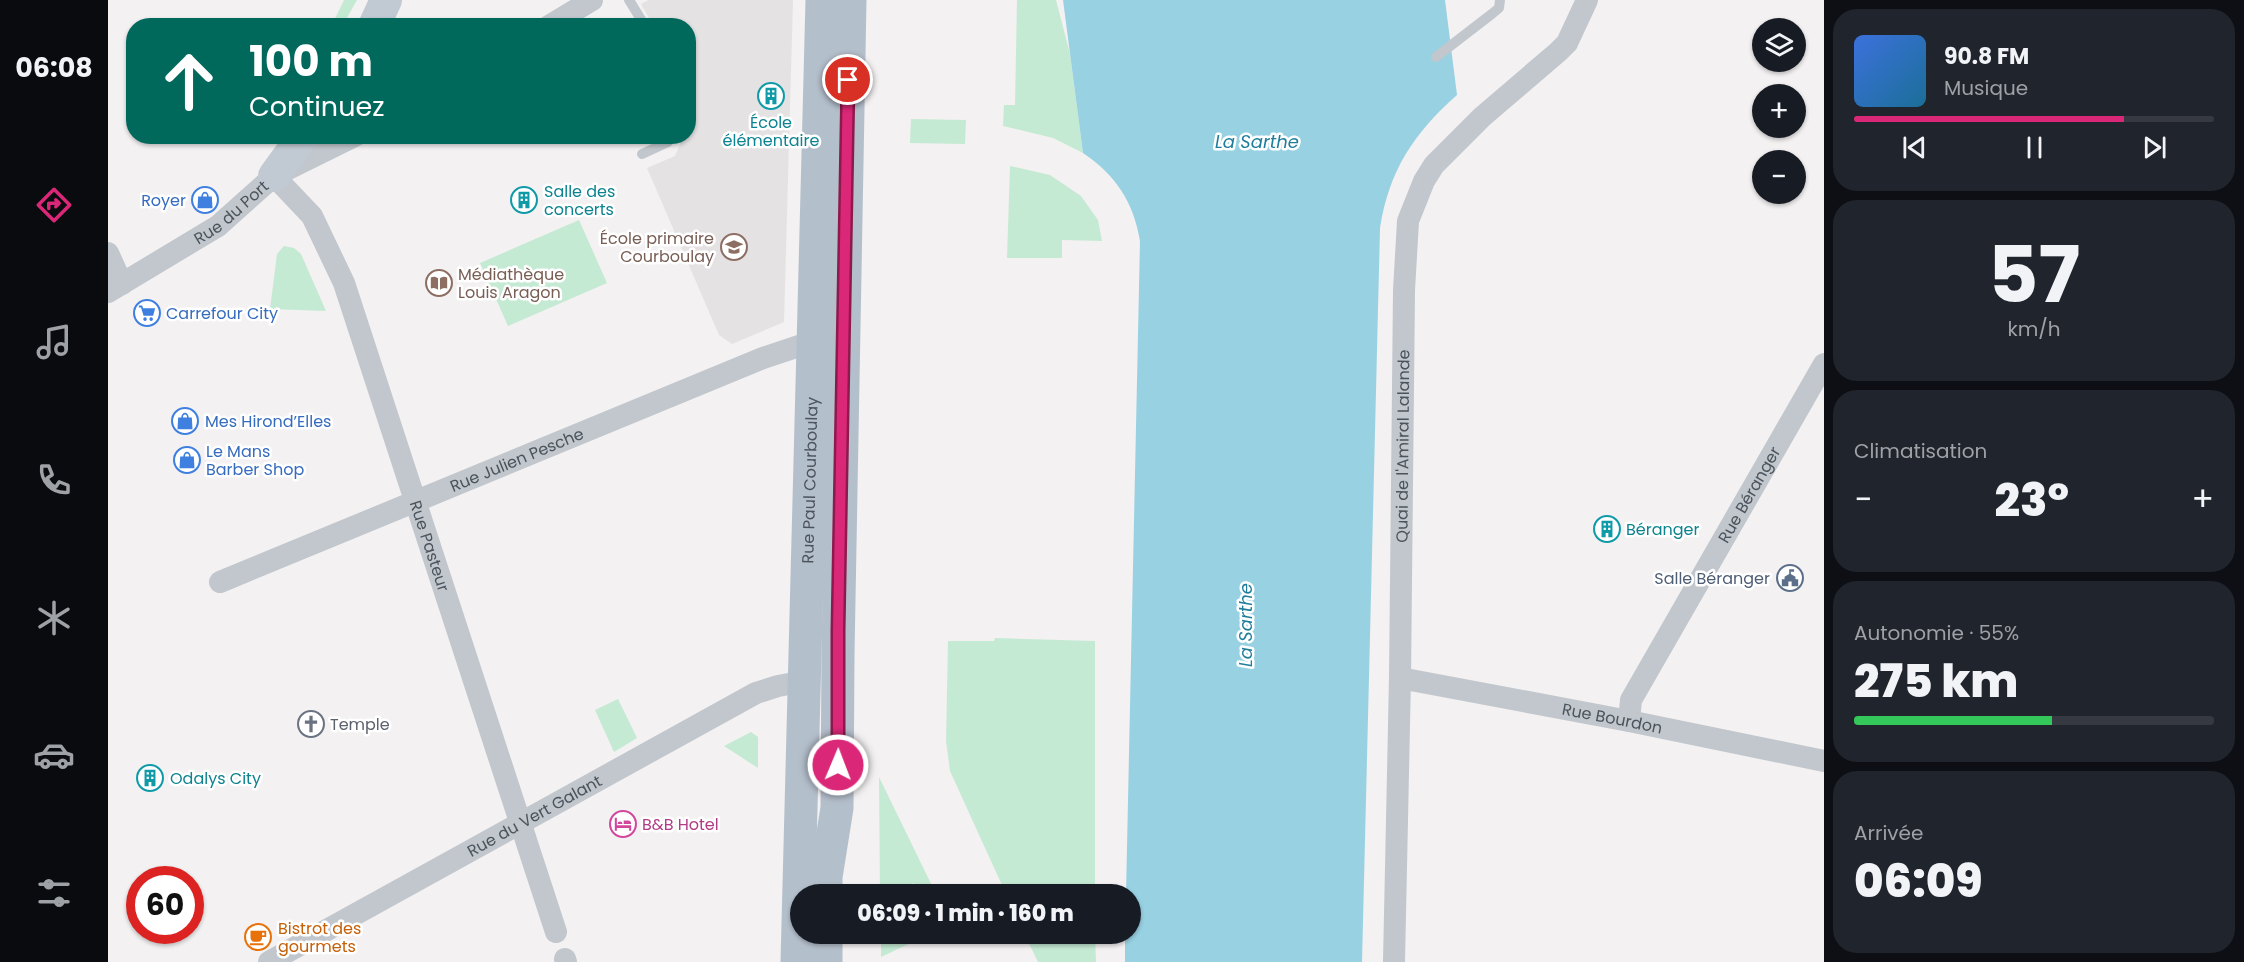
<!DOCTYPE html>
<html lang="fr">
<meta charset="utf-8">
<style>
:root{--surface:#171b24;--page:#20242c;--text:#f1f3f6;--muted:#9ea1a6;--line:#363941;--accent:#db2777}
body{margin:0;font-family:Poppins,sans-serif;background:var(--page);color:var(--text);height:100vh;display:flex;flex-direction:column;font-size:22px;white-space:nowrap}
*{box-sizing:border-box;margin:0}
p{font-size:20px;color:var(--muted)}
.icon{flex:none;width:33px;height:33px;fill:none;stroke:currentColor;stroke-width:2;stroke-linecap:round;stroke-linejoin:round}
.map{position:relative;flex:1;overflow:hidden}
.drawer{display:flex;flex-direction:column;gap:9px;padding:9px;background:#0d0f14;width:420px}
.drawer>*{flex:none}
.guide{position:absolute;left:18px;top:18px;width:570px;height:126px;border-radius:24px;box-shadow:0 2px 4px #0004;background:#00695c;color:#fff;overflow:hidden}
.buttons{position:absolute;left:1644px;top:18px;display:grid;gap:12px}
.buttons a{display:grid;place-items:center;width:54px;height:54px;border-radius:50%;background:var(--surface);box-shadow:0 2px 4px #0004;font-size:30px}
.speed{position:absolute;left:18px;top:866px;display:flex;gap:12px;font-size:30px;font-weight:700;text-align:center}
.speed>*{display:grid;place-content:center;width:78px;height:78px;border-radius:50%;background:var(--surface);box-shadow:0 2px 4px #0004;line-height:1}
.speed .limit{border:9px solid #d22;background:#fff;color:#111}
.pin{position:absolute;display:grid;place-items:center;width:51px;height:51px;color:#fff;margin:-26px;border:3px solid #fff;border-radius:50%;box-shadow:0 2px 6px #0007}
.me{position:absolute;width:66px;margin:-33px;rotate:1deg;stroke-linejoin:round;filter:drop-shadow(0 0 4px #0008)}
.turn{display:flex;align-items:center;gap:21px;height:126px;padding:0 24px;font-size:27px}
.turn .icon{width:78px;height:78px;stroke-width:2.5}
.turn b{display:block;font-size:42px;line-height:51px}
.big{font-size:45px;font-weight:800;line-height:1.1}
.drawer .tile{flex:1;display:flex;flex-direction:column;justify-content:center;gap:9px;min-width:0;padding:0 21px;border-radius:24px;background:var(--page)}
.drawer .dial{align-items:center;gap:0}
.dial b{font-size:78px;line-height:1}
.song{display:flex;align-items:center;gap:18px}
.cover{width:72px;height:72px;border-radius:9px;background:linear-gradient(135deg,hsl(220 70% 55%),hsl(200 70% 35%))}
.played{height:6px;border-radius:3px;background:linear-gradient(90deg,var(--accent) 75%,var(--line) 75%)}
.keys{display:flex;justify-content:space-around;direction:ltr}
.heat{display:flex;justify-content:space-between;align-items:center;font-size:33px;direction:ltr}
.charge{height:9px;border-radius:4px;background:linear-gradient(90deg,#34c759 55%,var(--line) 0)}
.trip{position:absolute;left:682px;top:884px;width:351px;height:60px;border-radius:30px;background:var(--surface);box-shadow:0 2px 4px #0004;font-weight:800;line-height:60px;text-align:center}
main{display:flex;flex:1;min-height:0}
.menu{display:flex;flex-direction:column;width:108px;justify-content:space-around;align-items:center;background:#090b0e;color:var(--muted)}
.menu .icon{width:42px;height:42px}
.menu .selected{color:var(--accent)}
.menu b{font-size:27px;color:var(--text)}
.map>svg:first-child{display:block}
</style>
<main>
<nav class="menu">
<b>06:08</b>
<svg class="icon selected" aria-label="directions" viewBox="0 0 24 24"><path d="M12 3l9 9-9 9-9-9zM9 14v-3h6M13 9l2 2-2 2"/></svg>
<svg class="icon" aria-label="music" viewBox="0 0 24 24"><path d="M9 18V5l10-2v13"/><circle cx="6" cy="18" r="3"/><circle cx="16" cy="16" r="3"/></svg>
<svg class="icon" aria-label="phone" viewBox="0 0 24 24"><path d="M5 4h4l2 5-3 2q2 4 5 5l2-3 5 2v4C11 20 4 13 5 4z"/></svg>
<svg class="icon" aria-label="climate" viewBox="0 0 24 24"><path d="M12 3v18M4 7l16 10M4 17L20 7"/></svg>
<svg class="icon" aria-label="car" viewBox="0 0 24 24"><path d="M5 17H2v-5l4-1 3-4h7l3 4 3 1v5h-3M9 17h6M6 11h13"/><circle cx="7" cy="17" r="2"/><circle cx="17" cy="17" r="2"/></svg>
<svg class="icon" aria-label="filters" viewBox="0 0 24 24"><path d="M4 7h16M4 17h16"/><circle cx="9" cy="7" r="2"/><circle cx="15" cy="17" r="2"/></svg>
</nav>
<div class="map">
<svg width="1716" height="962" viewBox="0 0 1716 962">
<rect width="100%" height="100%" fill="#f3f1f1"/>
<polygon fill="#e4e2e2" points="541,0 685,0 676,322 624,344 611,335 539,168 567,156 575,137 580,136 581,122 585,110 581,100 580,26 545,25 533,4"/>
<g fill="#c5ead4">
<polygon points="236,0 249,0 235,25 224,25"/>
<polygon points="909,0 948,0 962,54 975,153 945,138 895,126 896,105 907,105"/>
<polygon points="803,119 858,120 857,144 802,143"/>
<polygon points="902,166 942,175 973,196 990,220 994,241 954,240 954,258 899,258"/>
<polygon points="471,220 499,283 400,326 372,263"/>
<polygon points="176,246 186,248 193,254 218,311 162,309 169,254"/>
<polygon points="887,638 987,641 987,894 898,894 842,771 838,741 840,641 886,641"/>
<polygon points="510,699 529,738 506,752 487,710"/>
<polygon points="643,732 650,737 650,768 616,746"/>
<polygon points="771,777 828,894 806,894 806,883 781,894 772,894"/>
<polygon points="788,933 824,933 773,957 773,940"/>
<polygon points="916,933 987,933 988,962 930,962"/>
</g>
<path fill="#98d1e2" d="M955 0H1337L1349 95C1305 134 1281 171 1272 228L1254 962H1017V933H1023V894H1018L1032 241C1026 203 1008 175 975 153Z"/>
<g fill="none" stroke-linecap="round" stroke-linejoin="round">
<g stroke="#c1c7cd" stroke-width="10">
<polyline points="521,0 537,26"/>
<polyline points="1328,57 1385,13 1391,8 1392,0"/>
<polyline points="534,154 560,142 562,136"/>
</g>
<g stroke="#c1c7cd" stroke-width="22">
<polyline points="441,26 484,0"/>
<path id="s1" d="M166 176 204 216 236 283 448 932"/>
<polyline points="0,253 14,284"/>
<path id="s2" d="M0 292 110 226 166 176 247 136"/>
<path id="s3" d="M112 582 655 358 706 341"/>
<path id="s4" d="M1292 678 1521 721 1716 761"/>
<path id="s5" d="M1521 721 1523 700 1716 364"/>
<polyline points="457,959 458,962"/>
<path id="s6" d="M161 962 648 693 670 686 697 681"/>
<path id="s7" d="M1286 962 1292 678 1296 290 1300 221 1316 181 1326 165 1374 117 1450 52 1459 43 1479 0"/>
</g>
<g stroke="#c1c9d2" stroke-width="32">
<polyline points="266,26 278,0"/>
<polyline points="166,176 195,136"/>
</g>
<g stroke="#b4bfcc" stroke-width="33">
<polyline points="718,894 718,877 729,808 730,654 742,0"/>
<polyline points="718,933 718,962"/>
<path id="s8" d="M689 962 714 0"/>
</g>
</g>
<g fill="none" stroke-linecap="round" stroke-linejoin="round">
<defs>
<polyline id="route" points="730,765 730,631 740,80"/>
</defs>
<use href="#route" stroke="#8e194d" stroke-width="15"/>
<use href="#route" stroke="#db2777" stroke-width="10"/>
</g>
<defs>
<symbol id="building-ring" viewBox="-11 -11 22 22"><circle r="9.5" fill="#fff" stroke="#0f9aa8" stroke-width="1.5"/><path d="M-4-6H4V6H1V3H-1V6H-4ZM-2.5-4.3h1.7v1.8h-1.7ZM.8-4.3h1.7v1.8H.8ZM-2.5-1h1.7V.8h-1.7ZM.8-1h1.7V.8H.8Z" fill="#0f9aa8"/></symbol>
<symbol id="shop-ring" viewBox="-11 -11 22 22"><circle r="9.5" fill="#fff" stroke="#3f7fe0" stroke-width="1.5"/><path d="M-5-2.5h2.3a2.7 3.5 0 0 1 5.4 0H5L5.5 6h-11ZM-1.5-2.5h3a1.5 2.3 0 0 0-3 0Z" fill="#3f7fe0"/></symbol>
<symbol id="school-ring" viewBox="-11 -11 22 22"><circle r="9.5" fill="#fff" stroke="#8d6e63" stroke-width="1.5"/><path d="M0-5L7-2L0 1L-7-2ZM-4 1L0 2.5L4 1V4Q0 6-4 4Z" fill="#8d6e63"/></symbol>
<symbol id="library-ring" viewBox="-11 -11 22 22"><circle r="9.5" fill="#fff" stroke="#8d6e63" stroke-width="1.5"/><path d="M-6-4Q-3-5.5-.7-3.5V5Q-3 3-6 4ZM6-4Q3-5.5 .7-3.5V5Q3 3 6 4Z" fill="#8d6e63"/></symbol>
<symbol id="supermarket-ring" viewBox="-11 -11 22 22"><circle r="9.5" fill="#fff" stroke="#3f7fe0" stroke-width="1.5"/><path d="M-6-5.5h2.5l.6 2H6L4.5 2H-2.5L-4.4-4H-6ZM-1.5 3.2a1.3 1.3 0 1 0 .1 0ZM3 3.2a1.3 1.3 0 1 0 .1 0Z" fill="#3f7fe0"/></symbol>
<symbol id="civic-ring" viewBox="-11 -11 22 22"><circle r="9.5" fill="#fff" stroke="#5c6f8a" stroke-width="1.5"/><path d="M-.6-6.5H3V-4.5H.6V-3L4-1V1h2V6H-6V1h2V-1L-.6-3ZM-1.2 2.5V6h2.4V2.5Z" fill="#5c6f8a"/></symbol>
<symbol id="church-ring" viewBox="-11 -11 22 22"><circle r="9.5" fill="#fff" stroke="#6b7280" stroke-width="1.5"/><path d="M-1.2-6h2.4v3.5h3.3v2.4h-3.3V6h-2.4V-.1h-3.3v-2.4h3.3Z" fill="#6b7280"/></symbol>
<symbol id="hotel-ring" viewBox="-11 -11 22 22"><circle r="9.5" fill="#fff" stroke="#d1479c" stroke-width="1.5"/><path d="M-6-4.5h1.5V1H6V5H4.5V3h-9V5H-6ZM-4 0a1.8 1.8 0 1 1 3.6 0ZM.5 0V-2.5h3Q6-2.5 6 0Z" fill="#d1479c"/></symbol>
<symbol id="cafe-ring" viewBox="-11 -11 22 22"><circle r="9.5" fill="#fff" stroke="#e8710a" stroke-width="1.5"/><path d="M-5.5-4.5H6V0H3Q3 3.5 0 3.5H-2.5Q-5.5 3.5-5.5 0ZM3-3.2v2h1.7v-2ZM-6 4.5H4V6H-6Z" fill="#e8710a"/></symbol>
</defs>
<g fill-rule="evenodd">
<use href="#building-ring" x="648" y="81" width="30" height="30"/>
<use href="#shop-ring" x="82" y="185" width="30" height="30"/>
<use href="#building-ring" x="401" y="185" width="30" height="30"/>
<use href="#school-ring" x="611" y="232" width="30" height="30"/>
<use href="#library-ring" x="316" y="268" width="30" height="30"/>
<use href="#supermarket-ring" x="24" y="298" width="30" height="30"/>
<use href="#shop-ring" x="62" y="406" width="30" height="30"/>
<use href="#shop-ring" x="64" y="445" width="30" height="30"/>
<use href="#building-ring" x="1484" y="514" width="30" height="30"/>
<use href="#civic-ring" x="1667" y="563" width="30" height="30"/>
<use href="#church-ring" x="188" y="709" width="30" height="30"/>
<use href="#building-ring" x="27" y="763" width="30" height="30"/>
<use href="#hotel-ring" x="500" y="809" width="30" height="30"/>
<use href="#cafe-ring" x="135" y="922" width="30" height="30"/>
</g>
<g text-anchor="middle" stroke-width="5" stroke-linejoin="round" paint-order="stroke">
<g font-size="16" fill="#0d838f" stroke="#fff" text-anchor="start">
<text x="663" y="128" text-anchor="middle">École<tspan x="663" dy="18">élémentaire</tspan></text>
<text x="436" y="197">Salle des<tspan x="436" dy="18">concerts</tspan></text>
<text x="1518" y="535">Béranger</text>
<text x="62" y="784">Odalys City</text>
</g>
<g font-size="16" fill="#366cbe" stroke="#fff" text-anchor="start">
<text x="78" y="206" text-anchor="end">Royer</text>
<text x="58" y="319">Carrefour City</text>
<text x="97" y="427">Mes Hirond’Elles</text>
<text x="98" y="457">Le Mans<tspan x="98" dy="18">Barber Shop</tspan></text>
</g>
<g font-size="16" fill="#4b535c" stroke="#fff">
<text dy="6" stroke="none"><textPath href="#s2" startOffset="147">Rue du Port</textPath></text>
<text dy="6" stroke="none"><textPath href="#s7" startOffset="516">Quai de l'Amiral Lalande</textPath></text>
<text dy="6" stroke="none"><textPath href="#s3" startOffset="321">Rue Julien Pesche</textPath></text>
<text dy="6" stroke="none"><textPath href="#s8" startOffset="482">Rue Paul Courboulay</textPath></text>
<text dy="6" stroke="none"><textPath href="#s5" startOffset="258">Rue Béranger</textPath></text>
<text dy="6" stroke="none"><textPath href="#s1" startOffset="406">Rue Pasteur</textPath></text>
<text dy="6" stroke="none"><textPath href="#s4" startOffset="216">Rue Bourdon</textPath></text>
<text dy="6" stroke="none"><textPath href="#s6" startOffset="303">Rue du Vert Galant</textPath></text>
</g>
<g font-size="16" fill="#785e54" stroke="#fff" text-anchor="end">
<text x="606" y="244">École primaire<tspan x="606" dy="18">Courboulay</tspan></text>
<text x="350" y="280" text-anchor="start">Médiathèque<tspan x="350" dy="18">Louis Aragon</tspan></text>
</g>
<g font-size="16" fill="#4e5e75" stroke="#fff" text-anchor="end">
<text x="1662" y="584">Salle Béranger</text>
</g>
<g font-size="16" fill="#5b616d" stroke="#fff" text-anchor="start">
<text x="222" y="730">Temple</text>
</g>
<g font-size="16" fill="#b23c85" stroke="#fff" text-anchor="start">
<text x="534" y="830">B&amp;B Hotel</text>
</g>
<g font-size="16" fill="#c56008" stroke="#fff" text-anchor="start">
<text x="170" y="934">Bistrot des<tspan x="170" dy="18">gourmets</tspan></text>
</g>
<g font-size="18" font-style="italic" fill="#1f7e9b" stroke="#fff">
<text x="1149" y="148">La Sarthe</text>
<text transform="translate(1138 625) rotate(-90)" y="6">La Sarthe</text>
</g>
</g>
</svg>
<div class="buttons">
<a><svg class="icon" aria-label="layers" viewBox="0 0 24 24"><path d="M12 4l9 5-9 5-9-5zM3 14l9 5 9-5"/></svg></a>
<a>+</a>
<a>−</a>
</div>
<div class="speed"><div class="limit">60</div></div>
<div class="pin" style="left:740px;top:80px;background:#d93025"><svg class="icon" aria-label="arrive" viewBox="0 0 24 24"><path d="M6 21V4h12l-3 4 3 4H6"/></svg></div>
<svg class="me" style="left:730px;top:765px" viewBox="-20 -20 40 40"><circle r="17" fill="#db2777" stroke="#fff" stroke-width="3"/><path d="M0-11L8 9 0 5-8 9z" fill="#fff"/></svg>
<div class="trip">06:09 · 1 min · 160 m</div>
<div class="guide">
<div class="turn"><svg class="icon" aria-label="ahead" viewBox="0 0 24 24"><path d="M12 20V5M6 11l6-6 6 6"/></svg><div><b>100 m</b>Continuez</div></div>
</div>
</div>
<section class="drawer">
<div class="tile">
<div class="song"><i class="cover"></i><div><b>90.8 FM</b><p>Musique</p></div></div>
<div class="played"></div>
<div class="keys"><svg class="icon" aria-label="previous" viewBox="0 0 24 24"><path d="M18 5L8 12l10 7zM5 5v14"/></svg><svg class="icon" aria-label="pause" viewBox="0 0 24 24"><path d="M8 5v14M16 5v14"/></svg><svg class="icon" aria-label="next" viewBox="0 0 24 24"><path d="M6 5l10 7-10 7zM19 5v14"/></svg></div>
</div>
<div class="tile dial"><b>57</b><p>km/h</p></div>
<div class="tile"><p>Climatisation</p>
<div class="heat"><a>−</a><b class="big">23°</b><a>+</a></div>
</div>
<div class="tile"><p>Autonomie · 55%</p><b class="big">275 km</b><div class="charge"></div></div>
<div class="tile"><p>Arrivée</p><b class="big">06:09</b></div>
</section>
</main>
